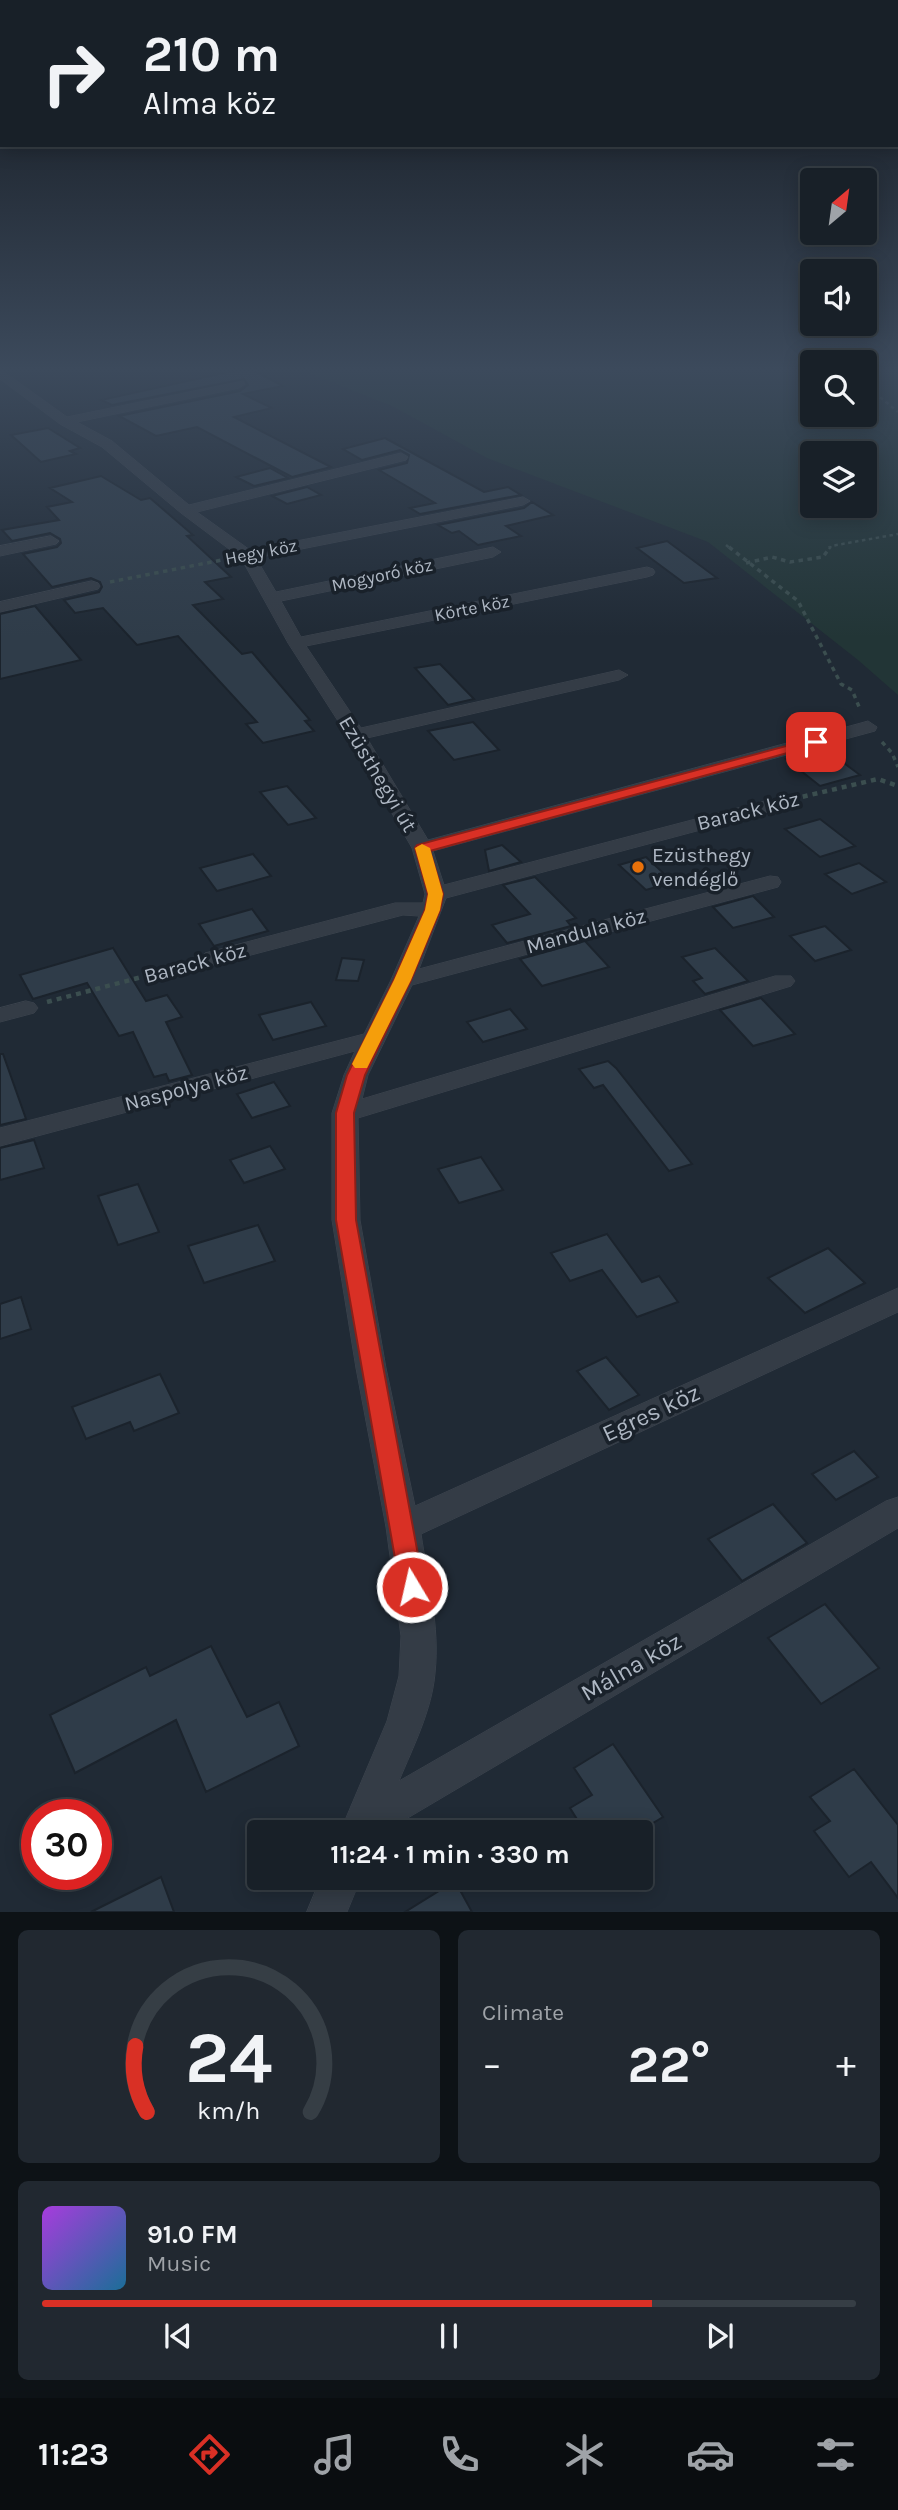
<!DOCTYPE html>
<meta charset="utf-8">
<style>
:root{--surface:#182028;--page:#212830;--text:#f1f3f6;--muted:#9fa3a8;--line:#363e45;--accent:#d93025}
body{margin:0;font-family:Karla,sans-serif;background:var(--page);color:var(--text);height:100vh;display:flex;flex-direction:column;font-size:26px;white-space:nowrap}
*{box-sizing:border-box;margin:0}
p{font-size:23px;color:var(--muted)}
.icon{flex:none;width:38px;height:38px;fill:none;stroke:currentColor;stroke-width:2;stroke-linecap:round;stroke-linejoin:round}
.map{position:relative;height:1912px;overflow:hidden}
.drawer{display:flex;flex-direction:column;gap:18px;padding:18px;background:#0d1216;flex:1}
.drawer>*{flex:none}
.banner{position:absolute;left:0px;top:0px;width:900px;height:147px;box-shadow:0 4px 18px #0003,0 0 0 2px var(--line);background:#182028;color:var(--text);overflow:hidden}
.needle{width:46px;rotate:29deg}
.controls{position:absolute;left:800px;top:168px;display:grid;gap:14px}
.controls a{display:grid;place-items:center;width:77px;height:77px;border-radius:7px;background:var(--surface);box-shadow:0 4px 18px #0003,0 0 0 2px var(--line);font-size:35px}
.speed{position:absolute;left:21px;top:1799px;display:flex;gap:14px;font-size:35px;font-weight:700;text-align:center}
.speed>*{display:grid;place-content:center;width:91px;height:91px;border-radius:50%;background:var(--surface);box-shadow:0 4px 18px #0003,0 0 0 2px var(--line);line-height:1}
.speed .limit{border:10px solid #d22;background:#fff;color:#111}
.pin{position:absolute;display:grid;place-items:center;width:60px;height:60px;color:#fff;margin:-30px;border-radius:14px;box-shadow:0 4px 10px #0006}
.me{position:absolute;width:77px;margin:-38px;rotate:351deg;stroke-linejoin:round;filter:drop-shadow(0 0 5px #0008)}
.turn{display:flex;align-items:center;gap:24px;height:147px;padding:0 28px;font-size:32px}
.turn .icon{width:91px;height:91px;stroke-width:2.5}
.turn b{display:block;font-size:49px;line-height:60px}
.big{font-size:52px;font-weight:700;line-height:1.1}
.drawer .widget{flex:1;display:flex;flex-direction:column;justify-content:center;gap:10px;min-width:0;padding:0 24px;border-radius:10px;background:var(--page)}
.drawer .dial{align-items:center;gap:0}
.dial svg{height:182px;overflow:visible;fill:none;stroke:var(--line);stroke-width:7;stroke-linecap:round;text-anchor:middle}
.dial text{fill:var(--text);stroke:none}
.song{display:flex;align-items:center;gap:21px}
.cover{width:84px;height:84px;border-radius:10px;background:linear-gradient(135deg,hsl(280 70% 55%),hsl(200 70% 35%))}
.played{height:7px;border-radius:4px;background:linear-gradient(90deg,var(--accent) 75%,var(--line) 75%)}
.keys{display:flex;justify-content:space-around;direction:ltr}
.heat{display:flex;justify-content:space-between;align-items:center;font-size:38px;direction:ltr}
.drawer .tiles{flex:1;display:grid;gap:18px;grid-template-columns:1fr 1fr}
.widget:last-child{grid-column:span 2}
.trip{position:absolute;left:247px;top:1820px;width:406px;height:70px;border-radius:7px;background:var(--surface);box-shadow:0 4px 18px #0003,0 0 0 2px var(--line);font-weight:700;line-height:70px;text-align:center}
.dock{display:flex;height:112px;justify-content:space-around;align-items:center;background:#0a0d10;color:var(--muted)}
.dock .icon{width:49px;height:49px}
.dock .current{color:var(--accent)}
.dock b{font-size:32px;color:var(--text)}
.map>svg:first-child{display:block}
</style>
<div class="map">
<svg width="898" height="1912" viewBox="0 0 898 1912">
<rect width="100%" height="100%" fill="#202a35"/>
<path fill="#223536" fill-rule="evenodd" d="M298 369H812V415H864L865 369H898V695L858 660 708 542 487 458 392 406ZM812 453H864V506H812Z"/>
<g fill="#2f3c49" stroke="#1b232c" stroke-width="2">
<polygon points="242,369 253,370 283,386 243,394 272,408 234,417 331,467 292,477 197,427 156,436 119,416 240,391 248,385 244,379 112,405 101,400"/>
<polygon points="48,428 80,448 70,451 76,454 41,462 11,435"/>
<polygon points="385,438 484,492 508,487 521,495 420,514 410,508 435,503 379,470 407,463 409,455 400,450 362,460 343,449"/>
<polygon points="270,468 288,478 254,486 236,477"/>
<polygon points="101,476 141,500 150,498 193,535 187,536 231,577 205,582 223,599 193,605 242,654 252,652 310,720 305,721 314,731 263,743 246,724 257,722 178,636 137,645 103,608 75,613 64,600 99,592 102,587 100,582 91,578 52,587 23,554 57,547 61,543 60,539 50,533 12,541 2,530 59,520 47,507 72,502 50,488"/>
<polygon points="307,487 321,495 287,504 272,496"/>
<polygon points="532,502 553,515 506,526 521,536 478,545 459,531 452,533 438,525 524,508"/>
<polygon points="667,541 717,578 684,583 637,548"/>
<polygon points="35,606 81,660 0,679 0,614"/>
<polygon points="440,664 474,699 448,705 415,668"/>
<polygon points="473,722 499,750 454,760 428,731"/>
<polygon points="825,749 860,775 820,786 786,759"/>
<polygon points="287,786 316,818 288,825 260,792"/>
<polygon points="820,819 855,846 820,857 785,829"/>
<polygon points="502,845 521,862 489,871 485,850"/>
<polygon points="253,854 271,876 217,891 200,868"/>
<polygon points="646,857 673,882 646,890 619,865"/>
<polygon points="859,863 886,882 852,894 825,874"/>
<polygon points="535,877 576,918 567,921 571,926 507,943 492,925 530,914 503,885"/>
<polygon points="753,896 774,917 733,928 713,907"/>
<polygon points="252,909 268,931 214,946 199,924"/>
<polygon points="825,926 851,950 815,961 790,936"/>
<polygon points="585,941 609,967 542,986 520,959"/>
<polygon points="113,948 146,1001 167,995 182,1017 166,1022 192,1075 169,1081 166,1074 154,1077 133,1032 119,1036 87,983 33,999 20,975"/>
<polygon points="715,948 748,981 705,994 693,981 702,978 682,957"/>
<polygon points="342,958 364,960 358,981 336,980"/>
<polygon points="761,998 795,1034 753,1046 720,1010"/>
<polygon points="311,1002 326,1026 273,1040 259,1015"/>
<polygon points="510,1009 527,1029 483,1042 467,1022"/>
<polygon points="0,1054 3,1054 26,1119 0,1125"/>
<polygon points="608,1061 616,1068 692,1164 669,1171 603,1085 594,1088 579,1069"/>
<polygon points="274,1082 290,1106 252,1118 237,1094"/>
<polygon points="34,1140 44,1168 0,1180 0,1148"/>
<polygon points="270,1146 285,1169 244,1183 230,1160"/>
<polygon points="481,1157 503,1190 459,1203 438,1169"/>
<polygon points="138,1184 159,1232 118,1245 98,1196"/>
<polygon points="258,1225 275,1261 204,1283 188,1246"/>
<polygon points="607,1234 642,1282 659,1276 678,1302 637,1317 602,1270 570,1281 551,1253"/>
<polygon points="828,1248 865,1283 805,1313 768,1278"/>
<polygon points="21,1297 31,1329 0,1339 0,1304"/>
<polygon points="606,1357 639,1395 609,1410 577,1371"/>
<polygon points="160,1374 179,1413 134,1431 130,1422 86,1439 72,1407"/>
<polygon points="854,1451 878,1477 836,1500 812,1474"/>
<polygon points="773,1504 807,1543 742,1581 708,1539"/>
<polygon points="825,1604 879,1668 821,1704 768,1638"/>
<polygon points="211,1646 247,1717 279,1702 299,1746 206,1792 176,1720 75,1773 50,1715 146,1667 150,1676"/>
<polygon points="613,1744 663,1817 638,1832 585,1832 570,1808 592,1795 574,1768"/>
<polygon points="854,1769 898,1825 898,1898 871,1862 849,1877 814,1831 830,1821 810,1797"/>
<polygon points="161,1877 174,1912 91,1912"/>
<polygon points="455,1881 472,1912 405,1912"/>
</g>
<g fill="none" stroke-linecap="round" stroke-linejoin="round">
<defs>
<g id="minor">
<path d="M0 369 67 417 243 381 245 384 239 388 77 422 112 441 189 505 401 453 408 457 406 460 197 512 250 550 523 497 530 501 523 505 256 558 276 592 493 547 501 552 493 557 281 601 301 637 647 567 653 569 655 572 653 575 647 577 306 646 361 728 619 670 628 675 619 680 367 738 428 840 861 723 868 721 877 727 875 731 433 851 444 885 772 799 779 801 782 805 779 809 446 898 419 969 770 876 778 877 781 882 778 887 412 985 368 1075 362 1099 775 976H791L795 981 791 986 358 1118 360 1220 386 1368 415 1506 898 1288V1312L421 1534C428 1580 440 1627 435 1673 432 1710 413 1747 399 1781L886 1501 898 1497V1528L384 1832H340L387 1721 399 1676 401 1636 386 1527 356 1368 332 1220V1113L344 1075 355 1051 0 1146V1128L364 1034 391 980 419 916 403 915 213 965 205 963 202 958 205 953 395 903H423L425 894 412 848 347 735 288 643 241 558 181 513 102 447 60 424 0 379Z"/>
<polygon points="51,536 59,541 56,544 0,556 0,546"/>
<polygon points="92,581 98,583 100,586 98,589 0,612 0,602"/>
<polygon points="26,1001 34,1003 38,1008 34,1013 0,1022 0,1008"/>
<polygon points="321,1878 361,1878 347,1912 307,1912"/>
</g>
</defs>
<use href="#minor" stroke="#3d454f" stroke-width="1"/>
<g stroke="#3b4e4f" stroke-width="2.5" stroke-dasharray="3.5 3.5" stroke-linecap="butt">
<polyline points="864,384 898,412"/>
<polyline points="726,545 731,549"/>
<polyline points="829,549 831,546 898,534"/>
</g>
<g stroke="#3b4e4f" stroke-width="3.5" stroke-dasharray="4.5 4.5" stroke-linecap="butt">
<polyline points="729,547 798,601 841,684 852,690 860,709"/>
<polyline points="746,563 772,557 790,562 823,557 830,547"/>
<polyline points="110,582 222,560"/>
<polyline points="882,742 892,753 898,767"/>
</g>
<g stroke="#3b4e4f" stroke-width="4.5" stroke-dasharray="5 5" stroke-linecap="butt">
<polyline points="793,799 878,779 898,786"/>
<polyline points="47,1002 191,964"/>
</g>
<use href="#minor" fill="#343c46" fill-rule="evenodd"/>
</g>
<linearGradient id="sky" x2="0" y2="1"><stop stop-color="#12171d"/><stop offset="0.58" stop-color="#3c4a5c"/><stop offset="1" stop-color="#3c4a5c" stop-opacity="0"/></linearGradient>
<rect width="898" height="637" fill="url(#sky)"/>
<polygon fill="#d93025" stroke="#8d1f18" stroke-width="2" points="816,738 820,739 820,744 430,851 443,894 440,910 411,980 365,1075 354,1113 356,1220 424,1587 421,1594 412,1597 404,1594 400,1587 336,1220 336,1113 347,1075 394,980 425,910 428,894 415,848 417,845"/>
<polygon fill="#f59e0b" points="422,844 430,848 443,894 440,910 411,980 367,1068 355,1068 352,1064 394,980 425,910 428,894 415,848"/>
<circle fill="#e8710a" stroke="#19212a" stroke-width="2.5" cx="638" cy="867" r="7"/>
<g text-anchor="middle" stroke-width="7" stroke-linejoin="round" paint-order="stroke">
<g font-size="18" fill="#aeb7c3" stroke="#19212a">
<text transform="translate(261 552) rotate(-11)" y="6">Hegy köz</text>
<text transform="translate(382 575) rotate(-12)" y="6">Mogyoró köz</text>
<text transform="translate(472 608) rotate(-11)" y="6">Körte köz</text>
</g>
<g font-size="21" fill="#aeb7c3" stroke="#19212a">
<text transform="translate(378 774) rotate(59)" y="7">Ezüsthegyi út</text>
<text transform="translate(748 811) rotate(-14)" y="7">Barack köz</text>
<text transform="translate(586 931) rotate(-15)" y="7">Mandula köz</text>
<text transform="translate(195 963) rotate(-15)" y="7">Barack köz</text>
<text transform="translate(186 1088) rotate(-15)" y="7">Naspolya köz</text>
</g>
<g font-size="21" fill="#aeb7c3" stroke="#19212a" text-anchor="start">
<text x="652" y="862">Ezüsthegy<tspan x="652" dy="24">vendéglő</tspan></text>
</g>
<g font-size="24" fill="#aeb7c3" stroke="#19212a">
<text transform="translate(651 1413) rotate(-25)" y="8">Egres köz</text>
<text transform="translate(631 1667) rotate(-30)" y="8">Málna köz</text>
</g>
</g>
</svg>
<div class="controls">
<a><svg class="needle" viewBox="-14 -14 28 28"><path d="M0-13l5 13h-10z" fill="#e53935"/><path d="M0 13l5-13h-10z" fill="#9fa3a8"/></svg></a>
<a><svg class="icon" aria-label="sound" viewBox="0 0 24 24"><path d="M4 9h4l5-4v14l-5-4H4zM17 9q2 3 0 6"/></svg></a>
<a><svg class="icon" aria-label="search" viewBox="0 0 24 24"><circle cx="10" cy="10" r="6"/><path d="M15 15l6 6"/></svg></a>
<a><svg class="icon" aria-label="layers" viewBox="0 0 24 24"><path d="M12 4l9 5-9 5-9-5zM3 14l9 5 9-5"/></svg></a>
</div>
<div class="speed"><div class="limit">30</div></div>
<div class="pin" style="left:816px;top:742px;background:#d93025"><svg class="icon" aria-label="arrive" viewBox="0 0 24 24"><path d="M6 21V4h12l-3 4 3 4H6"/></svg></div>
<svg class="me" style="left:412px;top:1587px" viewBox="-20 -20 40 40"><circle r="17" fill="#d93025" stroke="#fff" stroke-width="3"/><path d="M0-11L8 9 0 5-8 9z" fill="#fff"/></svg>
<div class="trip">11:24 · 1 min · 330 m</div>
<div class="banner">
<div class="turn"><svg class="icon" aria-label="right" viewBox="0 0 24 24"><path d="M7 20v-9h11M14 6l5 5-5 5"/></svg><div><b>210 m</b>Alma köz</div></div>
</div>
</div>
<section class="drawer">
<div class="tiles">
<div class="widget dial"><svg viewBox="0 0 100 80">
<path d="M14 69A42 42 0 1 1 86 69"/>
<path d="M14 69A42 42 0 0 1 9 40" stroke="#d93025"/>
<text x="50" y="56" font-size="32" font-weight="700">24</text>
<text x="50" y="72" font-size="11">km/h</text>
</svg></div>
<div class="widget"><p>Climate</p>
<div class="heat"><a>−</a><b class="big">22°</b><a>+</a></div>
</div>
<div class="widget">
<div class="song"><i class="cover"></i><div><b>91.0 FM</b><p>Music</p></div></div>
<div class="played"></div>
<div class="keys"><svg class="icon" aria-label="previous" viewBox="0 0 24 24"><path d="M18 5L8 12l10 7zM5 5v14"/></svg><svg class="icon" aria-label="pause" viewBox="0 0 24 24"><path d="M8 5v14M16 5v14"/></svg><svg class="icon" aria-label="next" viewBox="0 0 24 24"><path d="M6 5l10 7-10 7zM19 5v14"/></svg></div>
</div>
</div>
</section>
<nav class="dock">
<b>11:23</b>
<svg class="icon current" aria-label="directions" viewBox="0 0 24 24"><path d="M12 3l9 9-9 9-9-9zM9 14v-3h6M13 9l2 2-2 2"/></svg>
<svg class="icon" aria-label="music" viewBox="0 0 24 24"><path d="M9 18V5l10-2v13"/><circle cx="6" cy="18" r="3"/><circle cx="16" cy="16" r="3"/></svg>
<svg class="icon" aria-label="phone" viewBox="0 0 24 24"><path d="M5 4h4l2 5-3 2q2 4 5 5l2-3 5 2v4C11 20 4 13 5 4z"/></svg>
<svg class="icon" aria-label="climate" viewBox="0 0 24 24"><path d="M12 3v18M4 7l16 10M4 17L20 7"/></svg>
<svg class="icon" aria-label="car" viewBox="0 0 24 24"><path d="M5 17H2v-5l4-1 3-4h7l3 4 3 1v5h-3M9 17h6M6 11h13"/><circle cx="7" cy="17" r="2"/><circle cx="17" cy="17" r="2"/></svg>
<svg class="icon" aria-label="filters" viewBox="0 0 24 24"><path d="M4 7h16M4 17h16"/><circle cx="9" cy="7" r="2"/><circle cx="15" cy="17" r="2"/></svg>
</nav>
